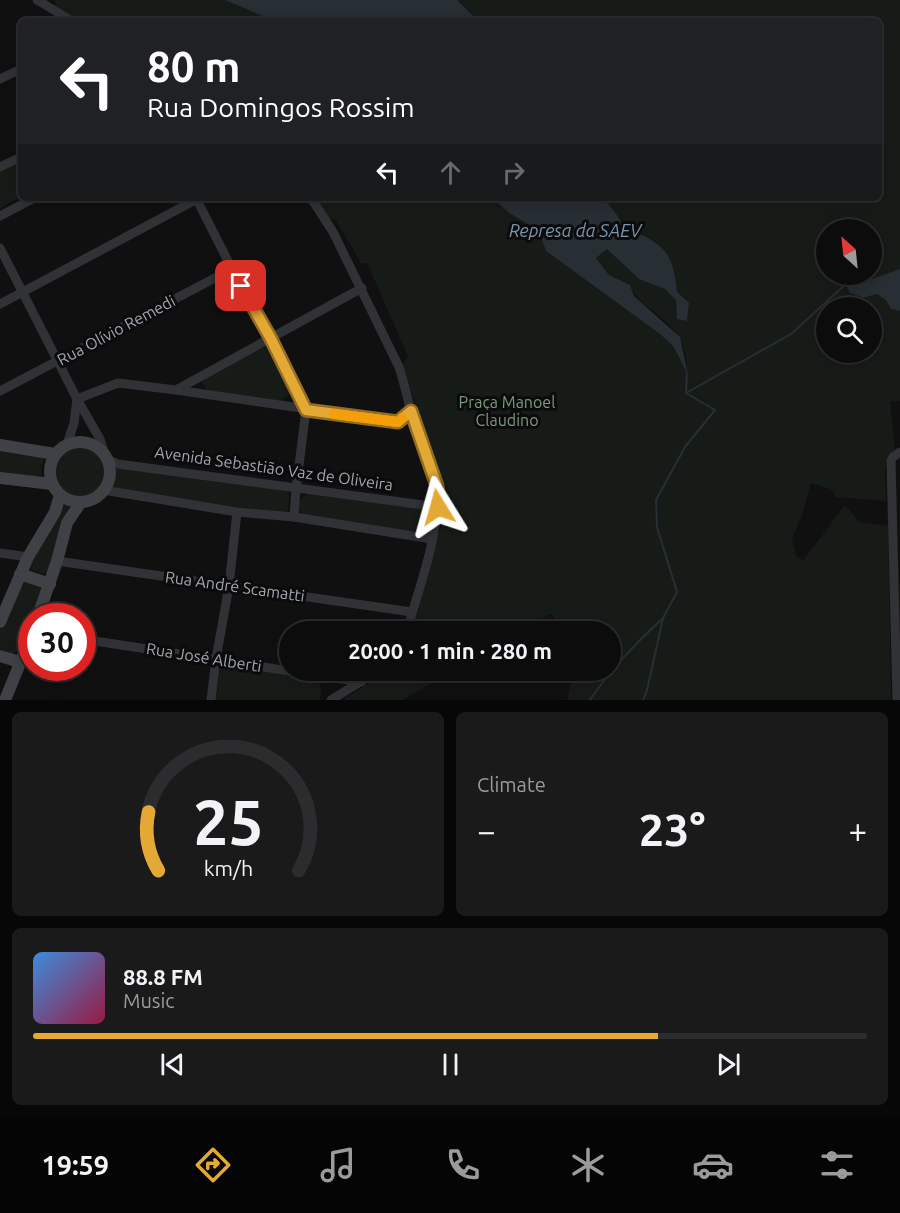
<!DOCTYPE html>
<meta charset="utf-8">
<style>
:root{--surface:#0c0c0d;--page:#1a1a1b;--text:#f1f3f6;--muted:#9a9b9d;--line:#2c2c2e;--accent:#e4a835}
body{margin:0;font-family:Ubuntu,sans-serif;background:var(--page);color:var(--text);height:100vh;display:flex;flex-direction:column;font-size:22px;white-space:nowrap}
*{box-sizing:border-box;margin:0}
p{font-size:20px;color:var(--muted)}
.icon{flex:none;width:33px;height:33px;fill:none;stroke:currentColor;stroke-width:2;stroke-linecap:round;stroke-linejoin:round}
.map{position:relative;height:700px;overflow:hidden}
.side{display:flex;flex-direction:column;gap:12px;padding:12px;background:#070707;flex:1}
.side>*{flex:none}
.top-card{position:absolute;left:18px;top:18px;width:864px;height:183px;border-radius:9px;box-shadow:0 3px 15px #0003,0 0 0 2px var(--line);background:#202124;color:#fff;overflow:hidden}
.needle{width:39px;rotate:333deg}
.controls{position:absolute;left:816px;top:219px;display:grid;gap:12px}
.controls a{display:grid;place-items:center;width:66px;height:66px;border-radius:50%;background:var(--surface);box-shadow:0 3px 15px #0003,0 0 0 2px var(--line);font-size:30px}
.speed{position:absolute;left:18px;top:603px;display:flex;gap:12px;font-size:30px;font-weight:700;text-align:center}
.speed>*{display:grid;place-content:center;width:78px;height:78px;border-radius:50%;background:var(--surface);box-shadow:0 3px 15px #0003,0 0 0 2px var(--line);line-height:1}
.speed .limit{border:9px solid #d22;background:#fff;color:#111}
.pin{position:absolute;display:grid;place-items:center;width:51px;height:51px;color:#fff;margin:-26px;border-radius:12px;box-shadow:0 3px 9px #0006}
.me{position:absolute;width:66px;margin:-33px;rotate:352deg;stroke-linejoin:round;filter:drop-shadow(0 0 4px #0008)}
.turn{display:flex;align-items:center;gap:21px;height:126px;padding:0 30px;font-size:27px}
.turn .icon{width:78px;height:78px;stroke-width:2.5}
.turn b{display:block;font-size:42px;line-height:51px}
.lanes{display:flex;align-items:center;height:57px;padding:0 30px;background:#0003;justify-content:center;gap:30px;direction:ltr}
.lanes .off{opacity:.35}
.big{font-size:45px;font-weight:700;line-height:1.1}
.side .card{flex:1;display:flex;flex-direction:column;justify-content:center;gap:9px;min-width:0;padding:0 21px;border-radius:9px;background:var(--page)}
.side .dial{align-items:center;gap:0}
.dial svg{height:156px;overflow:visible;fill:none;stroke:var(--line);stroke-width:7;stroke-linecap:round;text-anchor:middle}
.dial text{fill:var(--text);stroke:none}
.song{display:flex;align-items:center;gap:18px}
.cover{width:72px;height:72px;border-radius:9px;background:linear-gradient(135deg,hsl(210 70% 55%),hsl(340 70% 35%))}
.played{height:6px;border-radius:3px;background:linear-gradient(90deg,var(--accent) 75%,var(--line) 75%)}
.keys{display:flex;justify-content:space-around;direction:ltr}
.heat{display:flex;justify-content:space-between;align-items:center;font-size:33px;direction:ltr}
.side .tiles{flex:1;display:grid;gap:12px;grid-template-columns:1fr 1fr}
.card:last-child{grid-column:span 2}
.trip{position:absolute;left:279px;top:621px;width:342px;height:60px;border-radius:30px;background:var(--surface);box-shadow:0 3px 15px #0003,0 0 0 2px var(--line);font-weight:700;line-height:60px;text-align:center}
.tabs{display:flex;height:96px;justify-content:space-around;align-items:center;background:#050505;color:var(--muted)}
.tabs .icon{width:42px;height:42px}
.tabs .on{color:var(--accent)}
.tabs b{font-size:27px;color:var(--text)}
.map>svg:first-child{display:block}
</style>
<div class="map">
<svg width="900" height="700" viewBox="0 0 900 700">
<rect width="100%" height="100%" fill="#101011"/>
<g fill="#171b17" fill-rule="evenodd">
<polygon points="54,0 225,0 274,21 81,21 57,7"/>
<path d="M457 0H900V401L890 402 895 450C881 461 886 485 886 501L836 497 831 489 811 483 802 515 792 539 796 555 803 561 845 505 859 522 888 526 891 700H567L573 671 610 670V632L562 631 551 614 519 631H413L446 506 403 365 408 356 367 263H361L335 219 329 220 316 198H493L509 213 538 230 546 251 660 334 673 346 687 373C687 341 676 329 652 310 642 302 635 297 630 285L609 275 595 258 607 248 639 279 665 289 676 300 675 273 644 236 628 229 605 200 599 198H879V21H478ZM826 230H872V274H826ZM826 308H872V352H826Z"/>
<polygon points="21,160 21,197 0,208 0,170"/>
<polygon points="260,348 265,348 268,351 289,388 290,394 281,401 208,392 202,382 205,378"/>
<circle cx="79" cy="472" r="26"/>
<polygon points="0,449 41,456 44,459 41,467 42,475 37,477 0,472"/>
<polygon points="120,467 287,491 289,495 288,510 282,513 117,490 114,484 116,469"/>
<polygon points="307,494 421,509 425,515 423,529 416,532 303,515 299,510 300,500"/>
<polygon points="61,505 66,505 69,507 50,571 44,574 31,570 30,564"/>
<polygon points="26,580 39,584 42,591 20,649 13,654 0,649 0,629 21,582"/>
<path d="M229 665 315 679C322 686 322 691 319 700H216L220 669Z"/>
<polygon points="388,670 452,670 452,671 402,700 343,700"/>
</g>
<g fill="#272e34">
<polygon points="225,0 457,0 478,21 274,21"/>
<path d="M493 198H599C612 202 617 219 627 228 631 232 638 233 644 236 671 250 674 264 677 292L689 303 687 321 677 319 676 300 665 289 639 279 607 249 596 258 609 275 630 285 634 296 680 337 688 375 673 346 660 334 546 251 538 230 509 213Z"/>
<polygon points="900,269 900,311 891,309 886,300 877,294 863,298 849,292 847,283 866,281"/>
</g>
<g fill="none" stroke-linecap="round" stroke-linejoin="round">
<g stroke="#272e34" stroke-width="2">
<polyline points="686,393 791,334 847,283 849,285"/>
<path d="M590 700C610 670 635 644 662 619"/>
<polyline points="643,700 647,690 663,618 677,592 657,527 656,500 685,447 715,410 686,393 687,373"/>
</g>
<g stroke="#313236" stroke-width="9">
<polyline points="37,0 72,21"/>
<polyline points="0,79 21,69"/>
<polyline points="0,167 21,157"/>
<polyline points="196,198 232,269 270,337 306,410 296,489 294,517"/>
<path d="M311 198 333 232 399 367C404 382 407 396 411 412 419 442 438 472 437 505 436 544 417 593 407 632"/>
<polyline points="0,216 34,198"/>
<polyline points="0,248 77,399 100,439 105,455"/>
<polyline points="0,304 199,198"/>
<polyline points="176,390 362,288"/>
<polyline points="0,391 232,269"/>
<polyline points="77,399 118,383 176,390 398,422 411,411"/>
<polyline points="67,444 74,423 77,399"/>
<polyline points="107,459 118,464 438,507"/>
<polyline points="103,490 237,512 294,517 432,539"/>
<polyline points="0,553 28,557"/>
<polyline points="57,561 412,612"/>
<polyline points="82,639 361,682"/>
<polyline points="211,700 216,659 229,586 237,512"/>
<polyline points="331,700 379,670"/>
<polyline points="897,700 891,461 893,457 900,452"/>
</g>
<g stroke="#3f4146" stroke-width="12">
<circle cx="80" cy="472" r="30"/>
<polyline points="0,445 55,454"/>
<polyline points="0,478 52,484"/>
<polyline points="20,574 50,584"/>
<polyline points="38,616 57,561 67,523 81,502"/>
<polyline points="0,622 28,557 55,512 60,495"/>
<polyline points="0,656 20,662"/>
<polyline points="5,700 32,634"/>
</g>
</g>
<g fill="none" stroke-linecap="round" stroke-linejoin="round">
<defs>
<polyline id="route" points="241,286 270,337 306,410 398,422 411,411 437,486 438,507"/>
</defs>
<use href="#route" stroke="#946d22" stroke-width="15"/>
<use href="#route" stroke="#e4a835" stroke-width="10"/>
<polyline stroke="#f59e0b" stroke-width="10" points="334,414 398,422 402,418"/>
</g>
<g text-anchor="middle" stroke-width="6" stroke-linejoin="round" paint-order="stroke">
<g font-size="16" fill="#a2a7b1" stroke="#0b0b0c">
<text transform="translate(116 330) rotate(-28)" y="6">Rua Olívio Remedi</text>
<text transform="translate(274 468) rotate(8)" y="6">Avenida Sebastião Vaz de Oliveira</text>
<text transform="translate(235 586) rotate(8)" y="6">Rua André Scamatti</text>
<text transform="translate(204 657) rotate(9)" y="6">Rua José Alberti</text>
</g>
<g font-size="16" fill="#7a9b7c" stroke="#0b0b0c">
<text x="507" y="408">Praça Manoel<tspan x="507" dy="18">Claudino</tspan></text>
</g>
<g font-size="18" font-style="italic" fill="#7a94ab" stroke="#0b0b0c">
<text x="575" y="237">Represa da SAEV</text>
</g>
</g>
</svg>
<div class="controls">
<a><svg class="needle" viewBox="-14 -14 28 28"><path d="M0-13l5 13h-10z" fill="#e53935"/><path d="M0 13l5-13h-10z" fill="#9a9b9d"/></svg></a>
<a><svg class="icon" aria-label="search" viewBox="0 0 24 24"><circle cx="10" cy="10" r="6"/><path d="M15 15l6 6"/></svg></a>
</div>
<div class="speed"><div class="limit">30</div></div>
<div class="pin" style="left:241px;top:286px;background:#d93025"><svg class="icon" aria-label="arrive" viewBox="0 0 24 24"><path d="M6 21V4h12l-3 4 3 4H6"/></svg></div>
<svg class="me" style="left:438px;top:507px" viewBox="-20 -20 40 40"><path d="M0-17L14 15 0 8-14 15z" fill="#e4a835" stroke="#fff" stroke-width="4"/></svg>
<div class="trip">20:00 · 1 min · 280 m</div>
<div class="top-card">
<div class="turn"><svg class="icon" aria-label="left" viewBox="0 0 24 24"><path d="M17 20v-9H6M10 6l-5 5 5 5"/></svg><div><b>80 m</b>Rua Domingos Rossim</div></div>
<div class="lanes"><svg class="icon" aria-label="left" viewBox="0 0 24 24"><path d="M17 20v-9H6M10 6l-5 5 5 5"/></svg><svg class="icon off" aria-label="ahead" viewBox="0 0 24 24"><path d="M12 20V5M6 11l6-6 6 6"/></svg><svg class="icon off" aria-label="right" viewBox="0 0 24 24"><path d="M7 20v-9h11M14 6l5 5-5 5"/></svg></div>
</div>
</div>
<section class="side">
<div class="tiles">
<div class="card dial"><svg viewBox="0 0 100 80">
<path d="M14 69A42 42 0 1 1 86 69"/>
<path d="M14 69A42 42 0 0 1 9 39" stroke="#e4a835"/>
<text x="50" y="56" font-size="32" font-weight="700">25</text>
<text x="50" y="72" font-size="11">km/h</text>
</svg></div>
<div class="card"><p>Climate</p>
<div class="heat"><a>−</a><b class="big">23°</b><a>+</a></div>
</div>
<div class="card">
<div class="song"><i class="cover"></i><div><b>88.8 FM</b><p>Music</p></div></div>
<div class="played"></div>
<div class="keys"><svg class="icon" aria-label="previous" viewBox="0 0 24 24"><path d="M18 5L8 12l10 7zM5 5v14"/></svg><svg class="icon" aria-label="pause" viewBox="0 0 24 24"><path d="M8 5v14M16 5v14"/></svg><svg class="icon" aria-label="next" viewBox="0 0 24 24"><path d="M6 5l10 7-10 7zM19 5v14"/></svg></div>
</div>
</div>
</section>
<nav class="tabs">
<b>19:59</b>
<svg class="icon on" aria-label="directions" viewBox="0 0 24 24"><path d="M12 3l9 9-9 9-9-9zM9 14v-3h6M13 9l2 2-2 2"/></svg>
<svg class="icon" aria-label="music" viewBox="0 0 24 24"><path d="M9 18V5l10-2v13"/><circle cx="6" cy="18" r="3"/><circle cx="16" cy="16" r="3"/></svg>
<svg class="icon" aria-label="phone" viewBox="0 0 24 24"><path d="M5 4h4l2 5-3 2q2 4 5 5l2-3 5 2v4C11 20 4 13 5 4z"/></svg>
<svg class="icon" aria-label="climate" viewBox="0 0 24 24"><path d="M12 3v18M4 7l16 10M4 17L20 7"/></svg>
<svg class="icon" aria-label="car" viewBox="0 0 24 24"><path d="M5 17H2v-5l4-1 3-4h7l3 4 3 1v5h-3M9 17h6M6 11h13"/><circle cx="7" cy="17" r="2"/><circle cx="17" cy="17" r="2"/></svg>
<svg class="icon" aria-label="filters" viewBox="0 0 24 24"><path d="M4 7h16M4 17h16"/><circle cx="9" cy="7" r="2"/><circle cx="15" cy="17" r="2"/></svg>
</nav>
